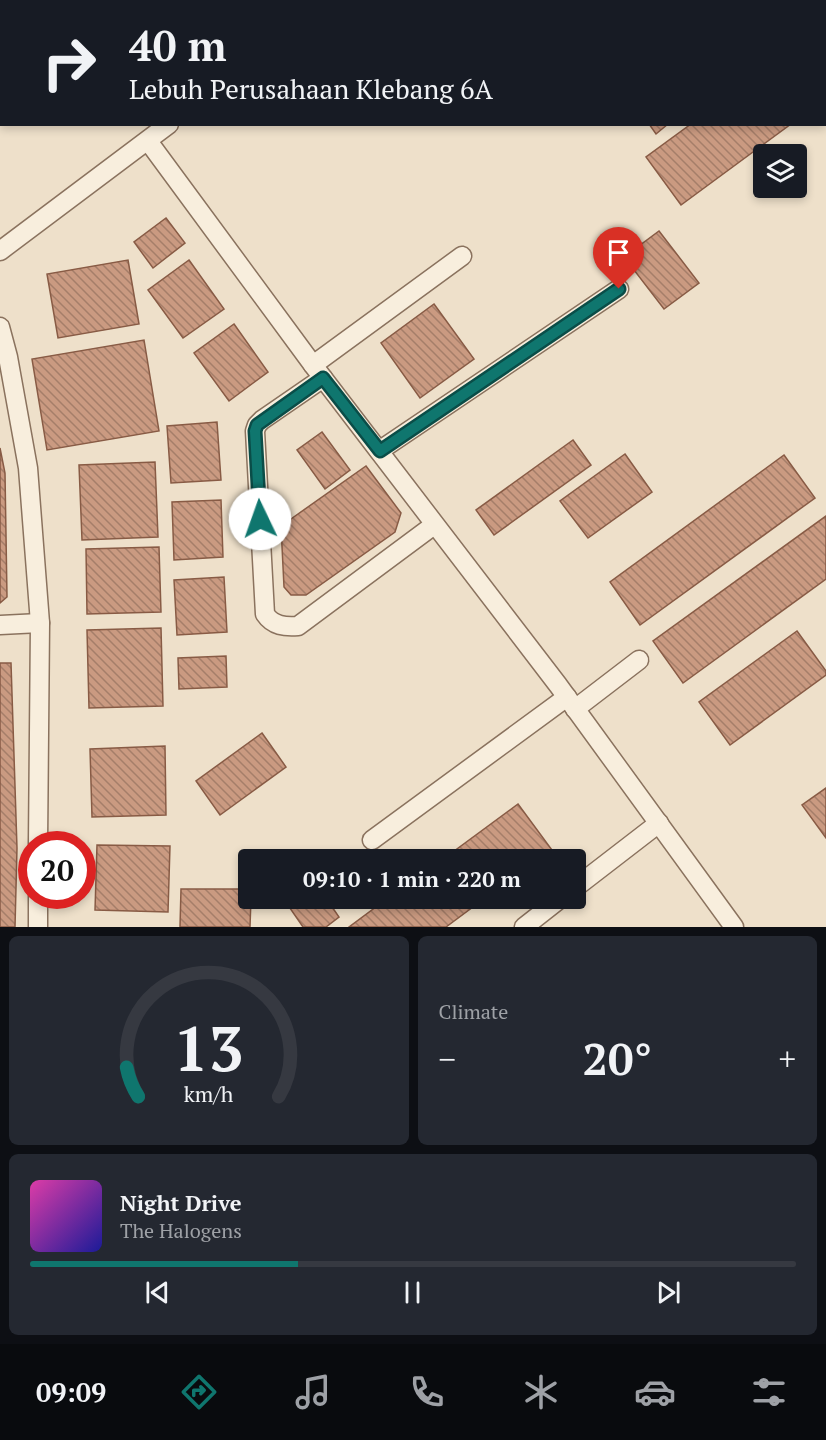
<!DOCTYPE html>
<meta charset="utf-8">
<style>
:root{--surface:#171b24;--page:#242831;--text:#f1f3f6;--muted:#9ea1a6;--line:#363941;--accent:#0f766e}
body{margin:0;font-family:"PT Serif",serif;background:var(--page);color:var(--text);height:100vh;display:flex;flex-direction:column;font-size:22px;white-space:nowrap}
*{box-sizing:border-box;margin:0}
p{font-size:20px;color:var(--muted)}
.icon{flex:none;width:33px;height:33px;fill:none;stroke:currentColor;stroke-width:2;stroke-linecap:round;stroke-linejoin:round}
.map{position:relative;height:927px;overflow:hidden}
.side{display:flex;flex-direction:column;gap:9px;padding:9px;background:#0d0f14;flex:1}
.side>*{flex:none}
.banner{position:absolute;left:0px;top:0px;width:826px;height:126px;box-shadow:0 3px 9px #0003;background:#171b24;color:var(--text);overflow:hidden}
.tools{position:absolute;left:753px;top:144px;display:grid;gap:12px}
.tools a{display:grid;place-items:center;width:54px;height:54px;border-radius:6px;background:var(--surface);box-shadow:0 3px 9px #0003;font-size:30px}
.speed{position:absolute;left:18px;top:831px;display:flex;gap:12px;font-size:30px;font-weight:700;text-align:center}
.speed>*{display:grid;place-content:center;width:78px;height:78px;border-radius:50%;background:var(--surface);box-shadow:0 3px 9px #0003;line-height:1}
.speed .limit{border:9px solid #d22;background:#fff;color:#111}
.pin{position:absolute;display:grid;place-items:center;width:51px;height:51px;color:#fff;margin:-62px -26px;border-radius:50% 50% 50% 0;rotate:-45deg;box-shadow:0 0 6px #0007}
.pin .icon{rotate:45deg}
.me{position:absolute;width:66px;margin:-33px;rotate:357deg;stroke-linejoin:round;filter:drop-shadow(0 0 4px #0008)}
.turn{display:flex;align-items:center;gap:21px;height:126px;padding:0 30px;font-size:27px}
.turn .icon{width:78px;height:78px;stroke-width:2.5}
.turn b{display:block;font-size:42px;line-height:51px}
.big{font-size:45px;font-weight:800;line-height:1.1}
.side .widget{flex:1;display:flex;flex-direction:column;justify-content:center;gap:9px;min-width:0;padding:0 21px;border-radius:9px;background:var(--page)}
.side .dial{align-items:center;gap:0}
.dial svg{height:156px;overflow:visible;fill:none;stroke:var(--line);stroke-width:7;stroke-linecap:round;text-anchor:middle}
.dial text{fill:var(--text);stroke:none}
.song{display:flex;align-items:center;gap:18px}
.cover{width:72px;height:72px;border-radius:9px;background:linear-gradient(135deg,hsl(320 70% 55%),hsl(240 70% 35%))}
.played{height:6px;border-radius:3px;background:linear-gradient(90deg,var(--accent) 35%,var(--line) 35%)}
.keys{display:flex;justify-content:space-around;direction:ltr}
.heat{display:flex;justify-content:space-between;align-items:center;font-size:33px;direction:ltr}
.side .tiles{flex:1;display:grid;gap:9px;grid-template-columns:1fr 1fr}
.widget:last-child{grid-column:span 2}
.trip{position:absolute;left:238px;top:849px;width:348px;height:60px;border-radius:6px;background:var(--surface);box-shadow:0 3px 9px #0003;font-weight:800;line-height:60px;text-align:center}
.tab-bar{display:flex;height:96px;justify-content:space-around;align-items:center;background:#090b0e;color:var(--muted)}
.tab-bar .icon{width:42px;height:42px}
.tab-bar .active{color:var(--accent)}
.tab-bar b{font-size:27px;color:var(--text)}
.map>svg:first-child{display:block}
</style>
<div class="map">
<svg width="826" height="927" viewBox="0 0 826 927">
<defs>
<pattern id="building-back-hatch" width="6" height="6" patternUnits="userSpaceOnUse" patternTransform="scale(1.5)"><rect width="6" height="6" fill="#ca9a81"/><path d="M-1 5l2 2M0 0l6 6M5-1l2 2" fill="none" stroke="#a57e69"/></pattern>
</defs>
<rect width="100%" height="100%" fill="#eee0ca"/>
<g fill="url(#building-back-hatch)" stroke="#885b45" stroke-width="1.5">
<polygon points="626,0 694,0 624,2"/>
<polygon points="721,0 756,0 757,2 719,2"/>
<polygon points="649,124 668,124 656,134"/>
<polygon points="691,124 791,124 681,205 646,157"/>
<polygon points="166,218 185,243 153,268 134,242"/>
<polygon points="659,231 699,283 664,309 624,257"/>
<polygon points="128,260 139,324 58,338 47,274"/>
<polygon points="189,260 224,309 183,338 148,290"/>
<polygon points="434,304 474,359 420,398 381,343"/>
<polygon points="234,324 268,372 229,401 194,353"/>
<polygon points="144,340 159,431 47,450 32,359"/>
<polygon points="217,422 221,480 171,483 167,426"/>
<polygon points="322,432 350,470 325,489 297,450"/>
<polygon points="573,440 591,465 494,535 476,510"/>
<polygon points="0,448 5,473 7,597 0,603"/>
<polygon points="625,454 652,492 588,538 560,501"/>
<polygon points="784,455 815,498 640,625 610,582"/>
<polygon points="155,462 158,537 82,540 79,465"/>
<polygon points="366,466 401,513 395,532 306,595 291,595 284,587 281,526"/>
<polygon points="221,500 223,557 174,560 172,502"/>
<polygon points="826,516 826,579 683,683 653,641"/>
<polygon points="159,547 161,612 87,614 86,549"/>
<polygon points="224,577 227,632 177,635 174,580"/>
<polygon points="161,628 163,706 89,708 87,630"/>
<polygon points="797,631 826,671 826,675 730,745 699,702"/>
<polygon points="226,656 227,687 179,689 178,658"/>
<polygon points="0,663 11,663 17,848 15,927 0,927"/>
<polygon points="262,733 286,767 220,815 196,781"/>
<polygon points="165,746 166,815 92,817 90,749"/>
<polygon points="826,788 826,838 802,805"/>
<polygon points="518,804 552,850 539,860 442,860"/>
<polygon points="97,845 170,846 168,912 95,910"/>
<polygon points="181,889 249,889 249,898 251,898 250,927 180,927"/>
<polygon points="283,898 326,898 339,917 326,927 303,927"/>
<polygon points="388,898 485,898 446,927 349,927"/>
</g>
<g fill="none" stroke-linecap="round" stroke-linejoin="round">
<defs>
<g id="minor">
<polyline points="336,2 338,0"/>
<polyline points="825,51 826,50"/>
<polyline points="148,141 313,365 558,685 734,927"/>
<polyline points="0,251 169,124"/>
<polyline points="0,327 8,357 28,468 40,623 38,844"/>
<polyline points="313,365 462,256"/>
<path d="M323 378 262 420 257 425 255 431 265 614C273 626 285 627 298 626L434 525"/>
<polyline points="379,451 619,289"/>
<polyline points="0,625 40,623"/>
<polyline points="575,709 639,660"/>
<polyline points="372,840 567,697"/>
<polyline points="576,887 659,823"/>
<polyline points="38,927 38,896"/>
<polyline points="524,927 561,898"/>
</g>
</defs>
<use href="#minor" stroke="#8a725e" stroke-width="21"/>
<use href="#minor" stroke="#f8eedd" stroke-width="18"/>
</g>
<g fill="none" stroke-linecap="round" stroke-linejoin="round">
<defs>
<polyline id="route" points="260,519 255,431 257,425 323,378 380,451 619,289"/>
</defs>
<use href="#route" stroke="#0a4d48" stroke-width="15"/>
<use href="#route" stroke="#0f766e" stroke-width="10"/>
</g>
</svg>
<div class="tools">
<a><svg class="icon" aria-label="layers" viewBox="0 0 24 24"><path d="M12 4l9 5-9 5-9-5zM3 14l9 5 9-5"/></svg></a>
</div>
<div class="speed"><div class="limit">20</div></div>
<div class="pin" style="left:619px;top:289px;background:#d93025"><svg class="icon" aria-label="arrive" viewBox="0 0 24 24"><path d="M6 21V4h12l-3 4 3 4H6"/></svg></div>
<svg class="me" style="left:260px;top:519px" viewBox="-20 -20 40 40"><circle r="19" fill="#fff"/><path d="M0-13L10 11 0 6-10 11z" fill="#0f766e"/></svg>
<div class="trip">09:10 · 1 min · 220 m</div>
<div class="banner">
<div class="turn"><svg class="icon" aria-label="right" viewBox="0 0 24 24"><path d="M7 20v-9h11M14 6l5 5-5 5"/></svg><div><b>40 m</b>Lebuh Perusahaan Klebang 6A</div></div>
</div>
</div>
<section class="side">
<div class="tiles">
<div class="widget dial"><svg viewBox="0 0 100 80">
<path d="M14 69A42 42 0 1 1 86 69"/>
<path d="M14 69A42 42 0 0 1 8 54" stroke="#0f766e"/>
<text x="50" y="56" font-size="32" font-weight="700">13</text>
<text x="50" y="72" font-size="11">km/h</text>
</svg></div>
<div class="widget"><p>Climate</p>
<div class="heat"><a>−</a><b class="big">20°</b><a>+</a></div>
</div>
<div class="widget">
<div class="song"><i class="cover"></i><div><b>Night Drive</b><p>The Halogens</p></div></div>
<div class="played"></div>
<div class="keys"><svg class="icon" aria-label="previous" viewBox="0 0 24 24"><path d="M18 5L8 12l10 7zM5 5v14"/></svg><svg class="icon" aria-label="pause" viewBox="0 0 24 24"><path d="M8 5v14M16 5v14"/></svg><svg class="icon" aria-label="next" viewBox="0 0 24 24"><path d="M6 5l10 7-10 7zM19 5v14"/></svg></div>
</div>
</div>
</section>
<nav class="tab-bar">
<b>09:09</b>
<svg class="icon active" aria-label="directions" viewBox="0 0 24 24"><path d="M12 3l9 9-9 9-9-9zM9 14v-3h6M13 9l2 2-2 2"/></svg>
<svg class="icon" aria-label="music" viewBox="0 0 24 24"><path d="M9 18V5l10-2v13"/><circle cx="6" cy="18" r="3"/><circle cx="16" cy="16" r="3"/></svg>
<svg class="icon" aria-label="phone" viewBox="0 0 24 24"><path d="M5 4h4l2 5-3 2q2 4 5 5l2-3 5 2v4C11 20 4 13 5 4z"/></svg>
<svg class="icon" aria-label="climate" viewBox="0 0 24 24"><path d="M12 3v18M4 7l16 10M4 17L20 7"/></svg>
<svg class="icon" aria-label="car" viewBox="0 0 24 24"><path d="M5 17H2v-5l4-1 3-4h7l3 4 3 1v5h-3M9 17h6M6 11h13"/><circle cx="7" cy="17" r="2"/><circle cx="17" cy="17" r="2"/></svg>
<svg class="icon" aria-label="filters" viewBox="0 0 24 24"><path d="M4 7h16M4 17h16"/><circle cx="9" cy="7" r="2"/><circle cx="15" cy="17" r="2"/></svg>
</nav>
